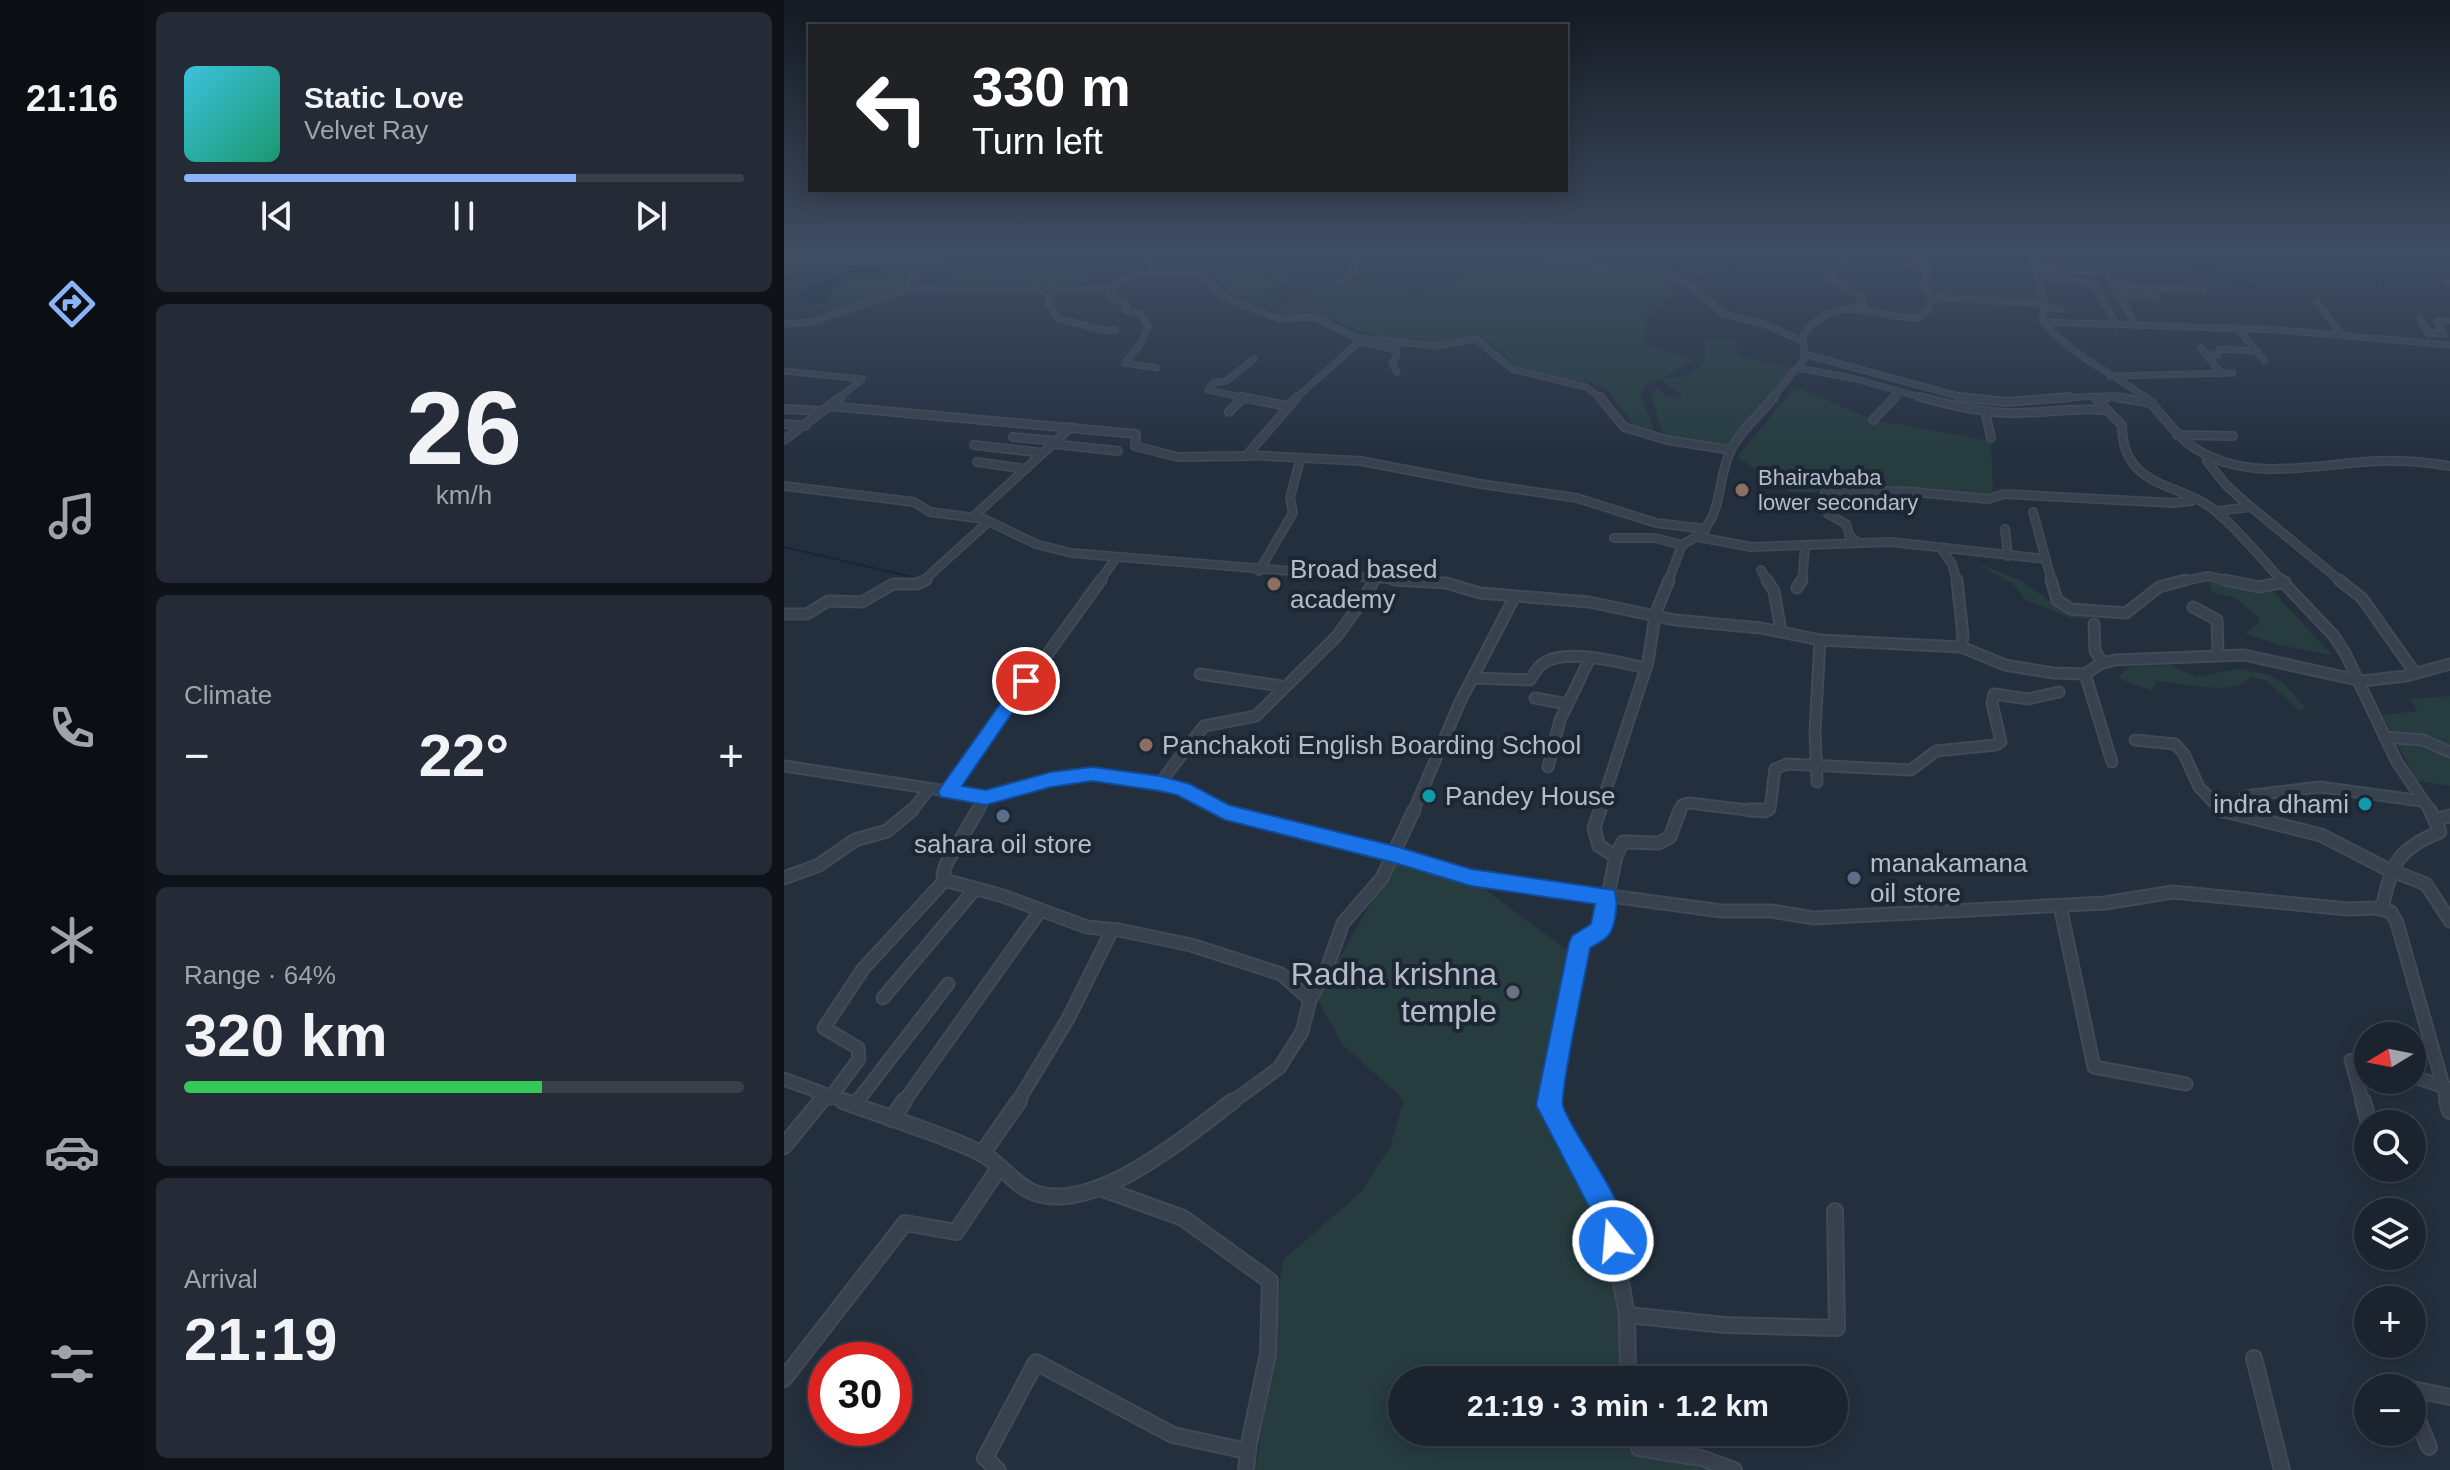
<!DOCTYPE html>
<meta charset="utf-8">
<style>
:root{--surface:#1b232e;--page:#242b36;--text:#f1f3f6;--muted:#a0a4aa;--line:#39404a;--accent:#8ab4f8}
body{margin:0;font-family:Helvetica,sans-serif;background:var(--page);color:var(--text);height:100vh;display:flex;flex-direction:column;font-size:30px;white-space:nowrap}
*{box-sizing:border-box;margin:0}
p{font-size:26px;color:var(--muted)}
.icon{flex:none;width:44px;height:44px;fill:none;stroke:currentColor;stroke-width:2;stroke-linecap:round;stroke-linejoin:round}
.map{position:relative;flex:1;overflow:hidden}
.side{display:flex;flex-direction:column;gap:12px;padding:12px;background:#0f1319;width:640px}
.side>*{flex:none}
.banner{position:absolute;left:24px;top:24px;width:760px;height:168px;border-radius:0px;box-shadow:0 4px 20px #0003,0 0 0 2px var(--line);background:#202124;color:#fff;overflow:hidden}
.needle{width:52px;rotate:260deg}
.buttons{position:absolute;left:1570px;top:1022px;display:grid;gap:16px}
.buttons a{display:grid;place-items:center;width:72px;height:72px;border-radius:50%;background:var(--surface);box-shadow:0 4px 20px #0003,0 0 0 2px var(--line);font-size:40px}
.speed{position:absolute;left:24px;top:1342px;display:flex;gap:16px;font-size:40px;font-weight:700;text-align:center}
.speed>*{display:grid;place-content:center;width:104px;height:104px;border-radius:50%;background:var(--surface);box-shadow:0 4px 20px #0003,0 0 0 2px var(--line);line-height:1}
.speed .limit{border:12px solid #d22;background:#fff;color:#111}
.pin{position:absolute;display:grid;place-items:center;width:68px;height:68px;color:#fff;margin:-34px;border:4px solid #fff;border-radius:50%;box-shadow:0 2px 8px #0007}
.me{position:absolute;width:88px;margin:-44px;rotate:343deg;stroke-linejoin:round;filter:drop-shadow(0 0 6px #0008)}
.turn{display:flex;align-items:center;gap:28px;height:168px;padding:0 32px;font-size:36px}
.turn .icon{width:104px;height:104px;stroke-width:2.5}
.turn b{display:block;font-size:56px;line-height:68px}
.big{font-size:60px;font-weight:700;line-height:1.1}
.side .tile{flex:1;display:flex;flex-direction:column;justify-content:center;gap:12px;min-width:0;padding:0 28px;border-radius:12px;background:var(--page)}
.side .dial{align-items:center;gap:0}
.dial b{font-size:104px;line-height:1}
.song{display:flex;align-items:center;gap:24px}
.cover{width:96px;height:96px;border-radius:12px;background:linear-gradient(135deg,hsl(190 70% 55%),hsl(160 70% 35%))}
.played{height:8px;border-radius:4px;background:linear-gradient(90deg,var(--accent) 70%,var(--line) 70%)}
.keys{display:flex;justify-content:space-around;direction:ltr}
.heat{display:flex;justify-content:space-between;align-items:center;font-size:44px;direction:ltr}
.charge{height:12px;border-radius:6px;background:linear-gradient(90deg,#34c759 64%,var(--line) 0)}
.trip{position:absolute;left:604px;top:1366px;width:460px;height:80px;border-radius:40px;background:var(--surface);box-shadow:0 4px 20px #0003,0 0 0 2px var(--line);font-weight:700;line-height:80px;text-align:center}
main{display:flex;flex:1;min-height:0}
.dock{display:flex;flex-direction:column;width:144px;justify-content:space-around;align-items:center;background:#0b0e12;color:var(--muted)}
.dock .icon{width:56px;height:56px}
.dock .current{color:var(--accent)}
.dock b{font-size:36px;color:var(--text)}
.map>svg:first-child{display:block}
</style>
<main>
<nav class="dock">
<b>21:16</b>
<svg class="icon current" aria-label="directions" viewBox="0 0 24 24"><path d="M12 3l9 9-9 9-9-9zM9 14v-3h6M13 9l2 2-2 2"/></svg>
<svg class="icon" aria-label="music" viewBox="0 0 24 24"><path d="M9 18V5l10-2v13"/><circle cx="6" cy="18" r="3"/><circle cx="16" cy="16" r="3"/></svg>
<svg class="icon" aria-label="phone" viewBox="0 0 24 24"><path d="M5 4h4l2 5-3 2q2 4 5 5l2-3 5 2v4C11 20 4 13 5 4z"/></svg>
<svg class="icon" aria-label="climate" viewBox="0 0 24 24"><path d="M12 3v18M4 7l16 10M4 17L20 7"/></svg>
<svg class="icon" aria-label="car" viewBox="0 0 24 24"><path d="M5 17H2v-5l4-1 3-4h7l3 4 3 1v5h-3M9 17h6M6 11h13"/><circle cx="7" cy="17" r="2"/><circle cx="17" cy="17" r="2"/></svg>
<svg class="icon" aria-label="filters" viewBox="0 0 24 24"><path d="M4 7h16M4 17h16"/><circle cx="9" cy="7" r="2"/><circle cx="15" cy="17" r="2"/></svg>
</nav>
<section class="side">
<div class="tile">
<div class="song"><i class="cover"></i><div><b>Static Love</b><p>Velvet Ray</p></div></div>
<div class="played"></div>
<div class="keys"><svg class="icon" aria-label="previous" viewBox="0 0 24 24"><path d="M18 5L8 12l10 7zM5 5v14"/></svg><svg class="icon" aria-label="pause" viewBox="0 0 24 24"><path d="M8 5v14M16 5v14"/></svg><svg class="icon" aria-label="next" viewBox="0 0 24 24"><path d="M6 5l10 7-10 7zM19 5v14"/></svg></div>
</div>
<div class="tile dial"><b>26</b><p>km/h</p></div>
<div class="tile"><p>Climate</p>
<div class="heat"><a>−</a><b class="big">22°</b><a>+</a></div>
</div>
<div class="tile"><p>Range · 64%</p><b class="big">320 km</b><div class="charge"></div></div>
<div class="tile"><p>Arrival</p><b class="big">21:19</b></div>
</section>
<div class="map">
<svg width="1666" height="1470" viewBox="0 0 1666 1470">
<rect width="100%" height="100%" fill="#242f3e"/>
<g fill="#263c3f">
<path d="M221 253H317L303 282 286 286 149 285C170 268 197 266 221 253Z"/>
<path d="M408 253H480L494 265 479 272 482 280 500 276 509 281 495 284 482 292 488 299 509 304 547 283 566 280 634 293 658 286 670 277 695 271 736 266 748 270 760 269 781 258 797 259 827 254 836 262 859 257 883 259 894 272 883 277 893 291C870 312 857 311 861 345L910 360 878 379 902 376 920 364 921 342 950 341 955 356 1013 369 943 449 881 439 866 396 875 385 879 395 899 396 876 379 864 384 856 394 871 432 852 428 823 390 808 383 745 371 732 365 704 340 685 336 664 343H649L632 338 615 341 570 329 527 311 503 315 448 294 425 270 393 266 376 268V258H395Z"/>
<polygon points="89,264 136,264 122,289 46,312 31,307 47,302 43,297 66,279 104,275 99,268"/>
<polygon points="1012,387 1090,420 1207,441 1209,494 1006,492 953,457"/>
<polygon points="1186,560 1237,581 1276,608 1309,614 1306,618 1287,618 1242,600 1229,584"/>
<polygon points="1424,578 1483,585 1548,655 1499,646 1461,634 1475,623 1475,618 1452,598 1428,592"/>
<path d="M1387 665 1411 677 1454 669 1483 674 1498 682 1522 708 1515 711 1483 681 1466 677C1454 698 1395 682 1373 681L1368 691 1334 678 1344 667Z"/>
<polygon points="1666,696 1666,786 1633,781 1598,715 1634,711 1625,699"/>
<polygon points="614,855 677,872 783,950 762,1064 796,1164 847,1273 852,1380 618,1380 618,1432 854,1432 855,1449 922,1470 472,1470 499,1260 576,1193 606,1147 620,1100 558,1044 533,998"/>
</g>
<polygon fill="#17263c" points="75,267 91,267 99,274 64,277 48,290 34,295 44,301 35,304 15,297 12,293"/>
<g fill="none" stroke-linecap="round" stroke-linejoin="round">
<g stroke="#17263c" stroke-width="2">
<polyline points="901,253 891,268 906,281 950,271 969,253"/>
<polyline points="1365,253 1377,260 1434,273 1472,288 1592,290 1593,281 1598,277 1666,274"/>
<polyline points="0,547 128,577"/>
</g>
<defs>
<g id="minor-far4">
<polyline points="362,253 366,254 365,273"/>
<polyline points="750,253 779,262 853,274 878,274 907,285 940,314 983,325 1018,341"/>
<polyline points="1062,253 1057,265 1043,277 1078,297 1079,304 1073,306"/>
<polyline points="1130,253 1145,270 1138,286 1148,297"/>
<path d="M1246 253 1261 304 1258 320C1286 356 1327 371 1363 399"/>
<polyline points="366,254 384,253"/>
<polyline points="0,261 140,262 164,256 204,253"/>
<polyline points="140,262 127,278 125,289 266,291 264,303 273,318 322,331 331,330"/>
<polyline points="1117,264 1141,268"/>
<polyline points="1251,268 1323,272 1352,326"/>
<polyline points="0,274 8,258 17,253"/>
<polyline points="1254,277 1310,283 1332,325"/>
<polyline points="556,282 571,271 567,267 576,258 562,253"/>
<polyline points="1663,282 1666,283"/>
<polyline points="1329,285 1419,291"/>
<polyline points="266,291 325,289"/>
<polyline points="1334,294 1373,297"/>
<polyline points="1533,302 1558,335"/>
<polyline points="1260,308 1277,309"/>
<polyline points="1636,318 1645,335"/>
<polyline points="1260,322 1496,330 1666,345"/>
<polyline points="0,324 28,322 125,289"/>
<polyline points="1454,329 1480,360"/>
<polyline points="1643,332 1660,334 1653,321 1664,321"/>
<polyline points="575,338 653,346 692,339 728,369 802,387 818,399"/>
<polyline points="577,342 612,350 613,355 608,363 613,372"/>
<polyline points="1417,348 1437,373"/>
<polyline points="1020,354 1185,399"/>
<polyline points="1423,355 1434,355 1435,349 1473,351"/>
<path d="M372 368 341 363 358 342 364 326 356 314 341 310 343 304 328 297 325 289C352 267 386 272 418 275L442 298 495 319 530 317 577 340 511 399"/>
<polyline points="1014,368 1068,378 1143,399"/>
<polyline points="0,371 78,379 54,399"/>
<polyline points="1326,376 1449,373"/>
<polyline points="467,399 424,390 429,383 442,381 470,359"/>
<path d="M988 399 1021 358 1019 335C1054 289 1090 319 1134 318L1144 310 1148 297 1261 304"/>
<polyline points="1110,399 1116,392"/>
<polyline points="1266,399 1314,396"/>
<polyline points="1314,399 1328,396 1343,399"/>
</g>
<g id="minor-far3">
<polyline points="457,397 503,406"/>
<polyline points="513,397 463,455 577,461 697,484 793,498 872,523 922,529"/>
<polyline points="816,397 840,427 883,440 947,450"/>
<path d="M1136 397C1165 405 1194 412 1224 413 1256 414 1288 407 1320 410"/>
<polyline points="1175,397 1222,402 1286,397"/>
<path d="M1324 397 1312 399 1338 425C1338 492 1400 481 1435 514 1458 534 1478 559 1499 582"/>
<polyline points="1332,397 1368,403"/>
<path d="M1360 397C1379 413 1391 436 1412 449 1465 483 1534 464 1592 461 1617 460 1642 462 1666 466"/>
<polyline points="45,406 352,434 351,446 393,457 467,456"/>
<polyline points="0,409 38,411"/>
<polyline points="1201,411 1207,438"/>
<polyline points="445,412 459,398"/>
<polyline points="1089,420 1111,397"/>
<polyline points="0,424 21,426"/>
<polyline points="1393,435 1449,436"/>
<polyline points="229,437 272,441"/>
<polyline points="0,440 57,397"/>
<polyline points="269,444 334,451"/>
<polyline points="190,445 259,453"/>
<polyline points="1425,457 1423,461 1442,485 1464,505"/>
<polyline points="193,462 242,469"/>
<polyline points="0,486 130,502 146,512 200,519 252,544 287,553 640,582"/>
<polyline points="1433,511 1467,507 1558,582"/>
<polyline points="1249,512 1268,582"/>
<polyline points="189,517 287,427"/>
<polyline points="1221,529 1224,556"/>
<polyline points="914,537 967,547 1107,542 1262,559"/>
<polyline points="830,538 871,538 898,545"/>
<polyline points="1072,541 1066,537 1062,524 1044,514 1041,492 1119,491 1204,499 1220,494 1390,503 1408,501"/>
<polyline points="1157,548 1168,564 1173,582"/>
<polyline points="977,570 984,582"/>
<polyline points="475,571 509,513 506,498 516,460"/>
<polyline points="138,582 204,522"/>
<polyline points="315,582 332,558"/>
<polyline points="589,582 591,577"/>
<path d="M884 582 898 545C945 521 928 490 947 450 956 431 977 413 990 397"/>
<polyline points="1018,582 1021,547"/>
<polyline points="1394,582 1425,576 1450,582"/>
</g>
<g id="minor-far2">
<polyline points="610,580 662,583 696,593 805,602 891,620 977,628 1036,640 1177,647 1221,665 1269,673 1301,674 1316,664 1331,660 1460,655 1578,681 1622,676 1666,664"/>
<polyline points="983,580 990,591 997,631"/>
<polyline points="1173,580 1179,636 1177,647"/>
<polyline points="1267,580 1273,600 1287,609 1342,613 1375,587 1401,580"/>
<polyline points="1441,580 1475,587 1501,582"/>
<polyline points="1497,580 1550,636 1561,653 1613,762 1647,812"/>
<polyline points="1555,580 1578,598 1631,673"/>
<polyline points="1013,588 1018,580"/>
<polyline points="1409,607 1433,620 1434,654"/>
<polyline points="0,614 23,614 44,601 78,602 109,584 133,584 142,580"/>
<polyline points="1310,624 1311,651 1319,663"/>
<polyline points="416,674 497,686"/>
<polyline points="1301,674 1328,762"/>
<path d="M689 678 746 680C749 675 753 669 757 665 779 646 836 663 862 668"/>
<polyline points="751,698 783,704"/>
<polyline points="1601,737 1639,740 1666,752"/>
<polyline points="1351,740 1391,744 1400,754 1415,787 1439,812"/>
<polyline points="0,766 202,797 287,776 308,774 399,789 442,812"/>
<polyline points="764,767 776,720 806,658"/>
<polyline points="1033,782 1031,731 1036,640"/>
<polyline points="376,783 420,726 472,716 553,636 580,599 590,580"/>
<polyline points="164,792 317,580"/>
<polyline points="1461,796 1536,787 1638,801"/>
<polyline points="127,812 144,790"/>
<polyline points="193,812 202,797"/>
<polyline points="629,812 676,702 730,598"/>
<polyline points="815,812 864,662 871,615 885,580"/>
<polyline points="895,812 898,805 905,803 980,812 986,809 991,769 1003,764 1127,770 1152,751 1212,745 1217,742 1208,703 1210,694 1244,699 1275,692"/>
</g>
<g id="minor-far1">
<polyline points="194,810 162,864 159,875 164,881 219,896 303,927 335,930 407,945 497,974 526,1000"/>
<path d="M438 810 687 877 937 911H987L1030 918 1321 903 1389 892 1564 909 1593 908 1599 904C1608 863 1615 848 1656 832L1646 810"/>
<polyline points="816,810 810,828 815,846 832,856"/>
<polyline points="965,810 983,810"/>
<polyline points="1437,810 1537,835 1605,870"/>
<polyline points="1653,819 1666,816"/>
<polyline points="1606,870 1642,884 1666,921"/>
<polyline points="0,878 35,865 71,840 103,831 128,810"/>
<polyline points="1276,906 1310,1067 1402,1084"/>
<polyline points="1593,908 1607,912 1613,923 1664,1103"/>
<polyline points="99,998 191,889"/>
<polyline points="1628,1076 1666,1089"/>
<polyline points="0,1079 65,1103"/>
<polyline points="46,1098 75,1059 74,1048 40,1028 79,969 162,879"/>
<polyline points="35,1103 41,1096"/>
<polyline points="72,1103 164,984"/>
<polyline points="119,1103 256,911"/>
<polyline points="233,1103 285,1017 328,930"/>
<polyline points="447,1103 495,1068 518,1032 526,1000 542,971 559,923 598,878 630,810"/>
<polyline points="765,1103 796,943 817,929 832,856 839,842 875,843 886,837 896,810"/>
<polyline points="1579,1103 1567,1060 1584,1064"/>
</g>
<g id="minor">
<path d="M59 1101C104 1118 154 1132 197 1153 216 1163 231 1186 251 1193 312 1214 402 1136 449 1101"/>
<polyline points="766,1101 825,1217 843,1315 844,1380"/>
<polyline points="1579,1101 1585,1124"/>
<polyline points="1663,1101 1666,1111"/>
<polyline points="72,1104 74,1101"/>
<polyline points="108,1119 120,1101"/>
<polyline points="0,1146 37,1101"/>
<polyline points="198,1154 235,1101"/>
<polyline points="319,1189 399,1218 486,1281 484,1354 465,1443 462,1470"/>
<polyline points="843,1315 941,1325 1053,1328 1051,1211"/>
<polyline points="1470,1358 1498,1470"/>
<polyline points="0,1379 121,1223 172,1232 215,1168"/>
<polyline points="1628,1389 1666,1397"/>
<polyline points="1628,1406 1645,1447"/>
<polyline points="852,1432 855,1448 917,1458 950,1470"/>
<polyline points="214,1470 201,1458 252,1362 389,1435 463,1451"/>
</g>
</defs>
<use href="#minor-far4" stroke="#414a57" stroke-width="7"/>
<use href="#minor-far3" stroke="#414a57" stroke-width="10"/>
<use href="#minor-far2" stroke="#414a57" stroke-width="13"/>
<use href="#minor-far1" stroke="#414a57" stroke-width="15"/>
<use href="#minor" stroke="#414a57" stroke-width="18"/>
<use href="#minor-far4" stroke="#38414e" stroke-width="5"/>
<use href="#minor-far3" stroke="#38414e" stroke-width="7"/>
<use href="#minor-far2" stroke="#38414e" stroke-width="9"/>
<use href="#minor-far1" stroke="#38414e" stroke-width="11"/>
<use href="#minor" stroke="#38414e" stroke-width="14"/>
</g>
<linearGradient id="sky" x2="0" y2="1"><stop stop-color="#141a22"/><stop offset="0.55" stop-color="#3f4d63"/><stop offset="1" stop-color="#3f4d63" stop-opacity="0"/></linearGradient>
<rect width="1666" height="459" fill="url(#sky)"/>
<path fill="#1a73e8" stroke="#114b97" stroke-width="2" d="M242 675 250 681 178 786 202 790 267 772 308 767 376 776 406 784 445 805 611 846 687 869 830 890C835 900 832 928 823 937 819 941 811 945 806 948 802 971 775 1094 779 1106 792 1144 855 1211 839 1251L829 1255 819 1251 812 1220 752 1105 785 943 788 936 807 924 811 904 687 886 611 863 441 820 393 795 376 791 308 781 267 787 202 805 157 797 154 792 157 787 236 676Z"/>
<g fill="#8d6e63" stroke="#1d2633" stroke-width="3">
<circle cx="958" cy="490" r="8"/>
<circle cx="490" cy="584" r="8"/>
<circle cx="362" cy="745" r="8"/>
</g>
<g fill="#0f9aa8" stroke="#1d2633" stroke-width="3">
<circle cx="645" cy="796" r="8"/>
<circle cx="1581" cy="804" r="8"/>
</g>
<g fill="#5c6f8a" stroke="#1d2633" stroke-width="3">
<circle cx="219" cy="816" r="8"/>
<circle cx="1070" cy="878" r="8"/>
</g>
<circle fill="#6b7280" stroke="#1d2633" stroke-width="3" cx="729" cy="992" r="8"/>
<g text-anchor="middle" stroke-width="8" stroke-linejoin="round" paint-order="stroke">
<g font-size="22" fill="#b4bcc9" stroke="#1d2633" text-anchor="start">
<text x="974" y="485">Bhairavbaba<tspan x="974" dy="25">lower secondary</tspan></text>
</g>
<g font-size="26" fill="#b4bcc9" stroke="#1d2633" text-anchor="start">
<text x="506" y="578">Broad based<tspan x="506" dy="30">academy</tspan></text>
<text x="378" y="754">Panchakoti English Boarding School</text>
<text x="661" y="805">Pandey House</text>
<text x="1565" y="813" text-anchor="end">indra dhami</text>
<text x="219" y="853" text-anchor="middle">sahara oil store</text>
<text x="1086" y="872">manakamana<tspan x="1086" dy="30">oil store</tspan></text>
</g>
<g font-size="32" fill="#b4bcc9" stroke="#1d2633" text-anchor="end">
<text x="713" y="985">Radha krishna<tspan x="713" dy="37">temple</tspan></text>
</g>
</g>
</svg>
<div class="buttons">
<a><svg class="needle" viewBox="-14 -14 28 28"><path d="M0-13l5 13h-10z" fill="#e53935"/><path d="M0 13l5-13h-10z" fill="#a0a4aa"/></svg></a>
<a><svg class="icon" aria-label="search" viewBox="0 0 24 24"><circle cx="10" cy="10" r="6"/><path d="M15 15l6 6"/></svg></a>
<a><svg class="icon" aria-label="layers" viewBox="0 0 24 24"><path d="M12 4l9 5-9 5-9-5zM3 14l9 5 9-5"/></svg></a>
<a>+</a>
<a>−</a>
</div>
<div class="speed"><div class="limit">30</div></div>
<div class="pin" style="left:242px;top:681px;background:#d93025"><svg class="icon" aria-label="arrive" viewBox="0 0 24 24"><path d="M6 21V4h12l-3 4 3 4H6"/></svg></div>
<svg class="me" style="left:829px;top:1241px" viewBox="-20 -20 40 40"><circle r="17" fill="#1a73e8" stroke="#fff" stroke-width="3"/><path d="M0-11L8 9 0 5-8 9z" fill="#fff"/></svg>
<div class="trip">21:19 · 3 min · 1.2 km</div>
<div class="banner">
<div class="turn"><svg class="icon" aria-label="left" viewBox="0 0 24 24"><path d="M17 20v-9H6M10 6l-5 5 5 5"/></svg><div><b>330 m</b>Turn left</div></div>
</div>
</div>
</main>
